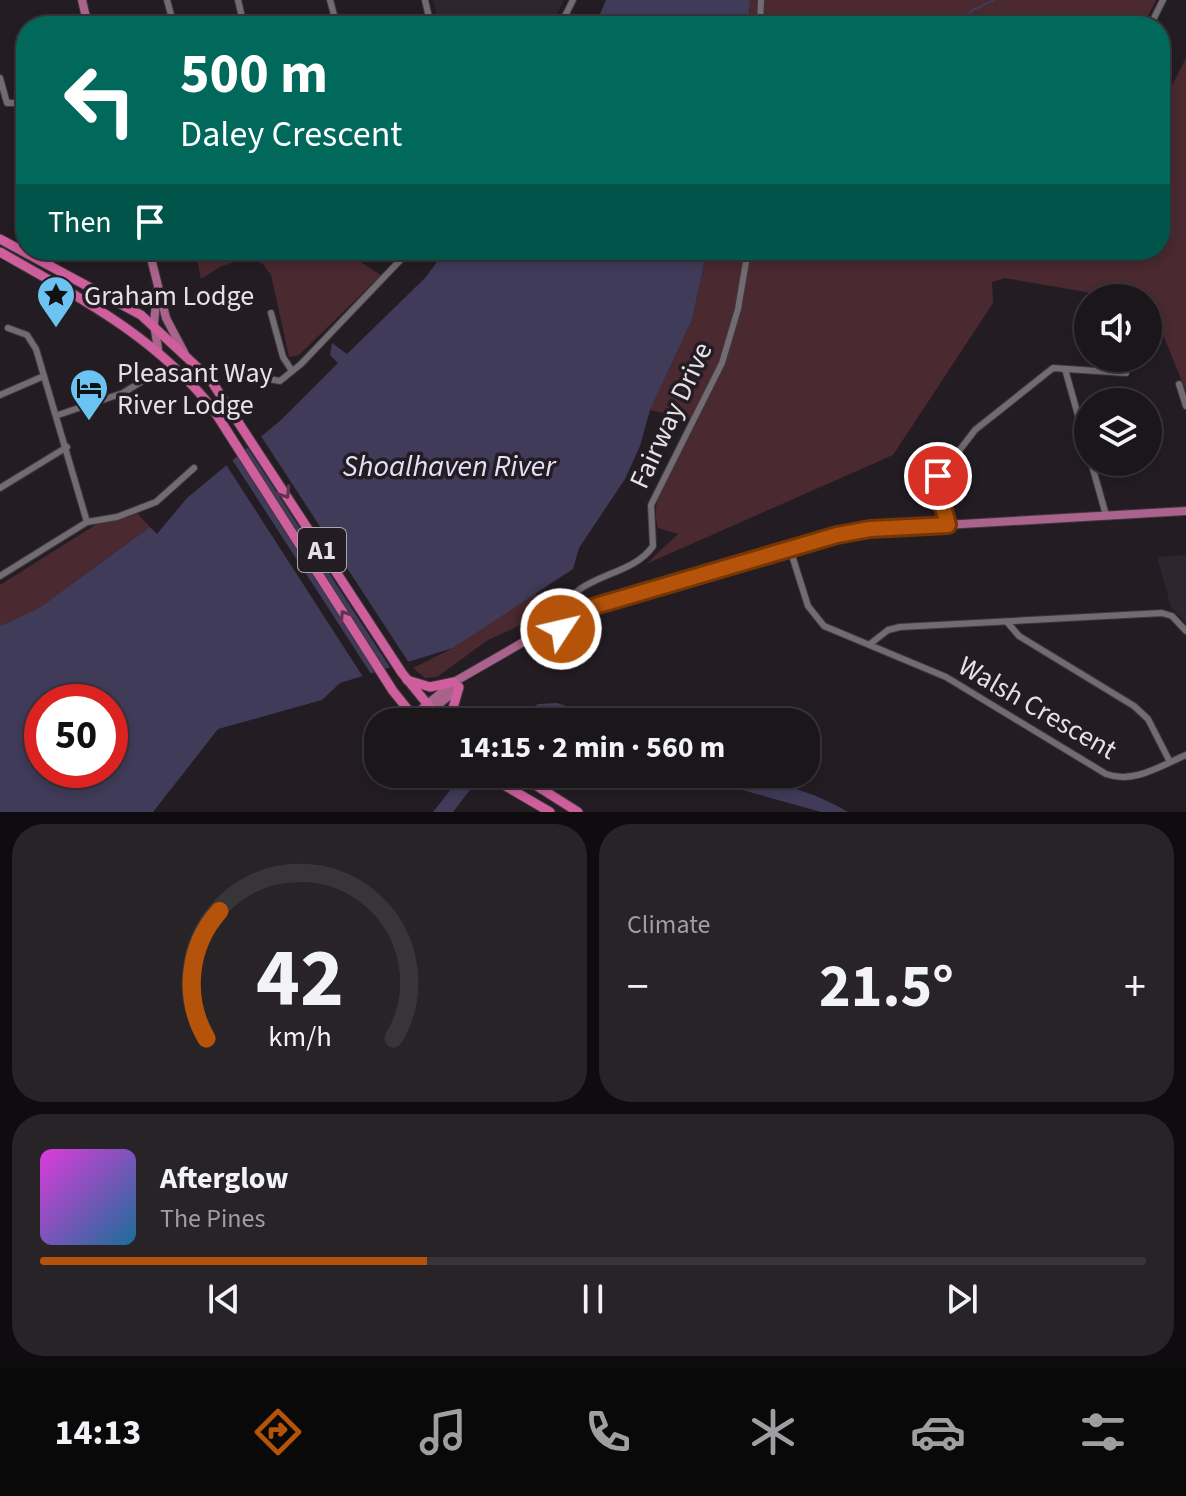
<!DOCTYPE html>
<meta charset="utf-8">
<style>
:root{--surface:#1a161a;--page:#272327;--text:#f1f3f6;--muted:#9f9fa2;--line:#383539;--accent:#b45309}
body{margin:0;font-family:"Source Sans 3",sans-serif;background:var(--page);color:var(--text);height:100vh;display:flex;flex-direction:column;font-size:30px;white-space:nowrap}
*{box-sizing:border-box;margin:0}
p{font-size:26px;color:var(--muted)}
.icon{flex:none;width:44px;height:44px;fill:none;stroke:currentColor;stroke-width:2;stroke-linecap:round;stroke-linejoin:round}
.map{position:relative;height:812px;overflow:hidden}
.panel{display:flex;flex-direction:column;gap:12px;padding:12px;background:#0e0c0e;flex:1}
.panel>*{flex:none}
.banner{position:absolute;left:16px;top:16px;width:1154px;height:244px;border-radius:32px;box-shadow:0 4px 12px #0003,0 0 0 2px var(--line);background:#00695c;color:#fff;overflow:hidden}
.buttons{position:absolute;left:1074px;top:284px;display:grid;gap:16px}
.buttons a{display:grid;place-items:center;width:88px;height:88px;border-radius:50%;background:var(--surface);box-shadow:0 4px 12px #0003,0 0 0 2px var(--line);font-size:40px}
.speed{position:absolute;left:24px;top:684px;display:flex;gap:16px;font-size:40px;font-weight:700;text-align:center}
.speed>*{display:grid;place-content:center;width:104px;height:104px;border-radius:50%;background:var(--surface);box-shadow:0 4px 12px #0003,0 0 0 2px var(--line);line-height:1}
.speed .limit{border:12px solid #d22;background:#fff;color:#111}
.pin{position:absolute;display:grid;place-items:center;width:68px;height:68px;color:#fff;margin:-34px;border:4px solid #fff;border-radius:50%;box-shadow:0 2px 8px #0007}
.me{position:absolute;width:88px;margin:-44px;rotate:55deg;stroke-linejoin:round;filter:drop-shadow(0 0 6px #0008)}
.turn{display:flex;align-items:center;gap:28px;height:168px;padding:0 32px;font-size:36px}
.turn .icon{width:104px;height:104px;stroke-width:2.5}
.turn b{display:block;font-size:56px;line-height:68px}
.then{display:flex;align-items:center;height:76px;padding:0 32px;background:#0003;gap:16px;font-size:30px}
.big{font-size:60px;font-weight:700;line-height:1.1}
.panel .card{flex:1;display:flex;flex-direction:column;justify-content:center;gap:12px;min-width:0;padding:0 28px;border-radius:32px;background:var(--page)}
.panel .dial{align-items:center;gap:0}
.dial svg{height:208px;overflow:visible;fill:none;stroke:var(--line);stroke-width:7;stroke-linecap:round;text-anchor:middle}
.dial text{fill:var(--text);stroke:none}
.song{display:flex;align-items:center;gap:24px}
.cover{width:96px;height:96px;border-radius:12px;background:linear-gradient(135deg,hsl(300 70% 55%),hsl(200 70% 35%))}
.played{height:8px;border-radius:4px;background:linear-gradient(90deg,var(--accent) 35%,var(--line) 35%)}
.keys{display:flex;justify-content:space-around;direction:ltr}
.heat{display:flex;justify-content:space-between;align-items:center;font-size:44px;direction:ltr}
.panel .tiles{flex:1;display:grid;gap:12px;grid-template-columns:1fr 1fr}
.card:last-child{grid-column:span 2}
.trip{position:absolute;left:364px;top:708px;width:456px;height:80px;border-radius:32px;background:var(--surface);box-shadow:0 4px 12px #0003,0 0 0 2px var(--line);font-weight:700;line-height:80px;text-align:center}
.tabs{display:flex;height:128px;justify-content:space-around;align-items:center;background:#0a090a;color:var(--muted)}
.tabs .icon{width:56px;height:56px}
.tabs .current{color:var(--accent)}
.tabs b{font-size:36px;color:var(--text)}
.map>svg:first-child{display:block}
</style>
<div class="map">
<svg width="1186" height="812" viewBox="0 0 1186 812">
<rect width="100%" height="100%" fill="#231d23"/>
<g fill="#2f252e">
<polygon points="433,0 564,0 551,26 440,26"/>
<polygon points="1186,555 1186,623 1171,607 1157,557"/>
</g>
<g fill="#4a2930">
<polygon points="750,0 1156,0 1143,26 748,26"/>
<path d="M1186 58V391L1148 298H1121L1005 278 992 282 993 303 893 455 646 564 678 534 658 528C647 493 681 452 698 421L650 410 692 320 707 250H1160V99L1164 101Z"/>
<polygon points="195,250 352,250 354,258 381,275 299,355 289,357 271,275 263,264 248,257 220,267 201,279"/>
<polygon points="137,513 150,527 39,608 0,626 0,585 100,522"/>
<polygon points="533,592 556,609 488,640 437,677 425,678 413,668 453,648"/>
</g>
<g fill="#403b59" fill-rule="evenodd">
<polygon points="606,0 750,0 748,26 595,26"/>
<path d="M446 250H707L692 320 650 410 640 446 625 479 579 548 573 569 453 648 340 683 322 700 218 729 153 812H0V626L39 608 150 527 157 534 187 498 281 420 338 363 330 355 332 343 347 354 425 278ZM42 702H110V770H42Z"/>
<polygon points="557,703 614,722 509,722 538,704"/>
<polygon points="463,774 482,774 453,812 433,812"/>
<path d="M699 774C749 774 805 786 848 812H821L710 781Z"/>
</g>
<g fill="#231d23">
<polygon points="259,433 411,666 393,672 246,445"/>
<polygon points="231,458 373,677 370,679 365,680 225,463"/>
</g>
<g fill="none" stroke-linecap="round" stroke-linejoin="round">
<polyline stroke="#403b59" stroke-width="2" points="963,26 971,11 994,0"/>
<defs>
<g id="minor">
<polyline points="167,0 174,26"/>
<polyline points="238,0 244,26"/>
<polyline points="330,0 337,26"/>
<polyline points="425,0 431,26"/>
<polyline points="560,26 573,0"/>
<polyline points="760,26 761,0"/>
<polyline points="1150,26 1163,0"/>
<polyline points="0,78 7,103 26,103"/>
<polyline points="271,313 283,357 292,371"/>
<polyline points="8,328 27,335 36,349 87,522"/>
<polyline points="1065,369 1088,451"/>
<polyline points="246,375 280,381 301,364 410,250"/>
<polyline points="1179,384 1186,406"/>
<polyline points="0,395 44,376"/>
<polyline points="58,415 123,393 144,380"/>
<polyline points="1091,462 1106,515"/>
<polyline points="0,488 67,447"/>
<polyline points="948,525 936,481 975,430 1053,368 1126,373"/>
<path d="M790 549 808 606 824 626 946 677 1106 774C1134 784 1160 766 1186 755"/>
<polyline points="0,576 87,522 117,517 156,502 194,468"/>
<path d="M562 618C570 572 630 580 653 546L651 505 722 363 738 309 748 250"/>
<polyline points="1007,622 1019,636 1134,706 1148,719 1170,762"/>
<polyline points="870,644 888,630 900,627 1162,613 1172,616 1186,631"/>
</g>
<g id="major">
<polyline points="82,0 88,26"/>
<polyline points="149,250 166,318 185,354"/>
<polyline points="157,291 154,324 158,349"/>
<polyline points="576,614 583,627 579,634 568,636 560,625 568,614 859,530 1186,511"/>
<polyline points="583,627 601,605"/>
<polyline points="537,638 567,636"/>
<polyline points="413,716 454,682 560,621"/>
<polyline points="418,721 459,688"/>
</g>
<g id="highway">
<polyline points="0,239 141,315 210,379 402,673 442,722"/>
<path d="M0 252C79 297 155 336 213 409L393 691 418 722"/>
<polyline points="407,680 430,687 454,682"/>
<polyline points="449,722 459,687"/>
<polyline points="485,774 550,812"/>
<polyline points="518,774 578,812"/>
</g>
</defs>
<use href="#minor" stroke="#3d383c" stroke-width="8"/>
<use href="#major" stroke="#3d383c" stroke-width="10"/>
<use href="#highway" stroke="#3d383c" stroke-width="11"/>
<use href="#minor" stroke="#736b72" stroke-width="6"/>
<use href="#major" stroke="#aa638c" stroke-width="8"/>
<use href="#highway" stroke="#cf5e9d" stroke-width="9"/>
</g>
<defs><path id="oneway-chevron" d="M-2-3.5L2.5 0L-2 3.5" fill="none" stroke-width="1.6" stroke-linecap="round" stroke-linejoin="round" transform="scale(2)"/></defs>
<g stroke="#5f344e">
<use href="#oneway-chevron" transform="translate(285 493) rotate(57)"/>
<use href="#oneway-chevron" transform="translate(345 616) rotate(-123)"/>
</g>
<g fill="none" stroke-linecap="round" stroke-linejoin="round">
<defs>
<polyline id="route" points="561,629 562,618 568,614 837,535 870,529 948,525 936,481 938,476"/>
</defs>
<use href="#route" stroke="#753606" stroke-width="20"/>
<use href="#route" stroke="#b45309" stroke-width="14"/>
</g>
<defs>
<symbol id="sight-pin" viewBox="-11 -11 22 30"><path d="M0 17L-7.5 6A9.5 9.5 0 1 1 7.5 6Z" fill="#6ac3f1" stroke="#231d23"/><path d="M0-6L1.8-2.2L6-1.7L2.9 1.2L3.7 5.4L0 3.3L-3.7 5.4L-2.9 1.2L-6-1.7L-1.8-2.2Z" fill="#111"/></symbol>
<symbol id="hotel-pin" viewBox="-11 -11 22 30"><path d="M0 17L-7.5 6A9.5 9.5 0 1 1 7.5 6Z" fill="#6ac3f1" stroke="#231d23"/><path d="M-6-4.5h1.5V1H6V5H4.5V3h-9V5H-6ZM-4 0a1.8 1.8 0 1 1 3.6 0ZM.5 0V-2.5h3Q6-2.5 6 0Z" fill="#111"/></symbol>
</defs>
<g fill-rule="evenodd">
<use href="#sight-pin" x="34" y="273" width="44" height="60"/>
<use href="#hotel-pin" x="67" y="366" width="44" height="60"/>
</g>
<g text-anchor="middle" stroke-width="7" stroke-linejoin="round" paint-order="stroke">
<rect fill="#231d23" stroke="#aba6ab" stroke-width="2" x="298" y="528" width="48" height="44" rx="6"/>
<g font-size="26" font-weight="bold" fill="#e5e1e5">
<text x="322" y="559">A1</text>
</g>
<g font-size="28" fill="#e5e1e5" stroke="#231d23" text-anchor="start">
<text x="84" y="305">Graham Lodge</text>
<text x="117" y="382">Pleasant Way<tspan x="117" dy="32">River Lodge</tspan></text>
</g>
<g font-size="28" fill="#e5e1e5" stroke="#231d23">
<text transform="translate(670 415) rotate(-65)" y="10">Fairway Drive</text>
<text transform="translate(1038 707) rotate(30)" y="10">Walsh Crescent</text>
</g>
<g font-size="30" font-style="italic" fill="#e3e0f8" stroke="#231d23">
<text x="449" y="476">Shoalhaven River</text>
</g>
</g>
</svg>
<div class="buttons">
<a><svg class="icon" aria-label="sound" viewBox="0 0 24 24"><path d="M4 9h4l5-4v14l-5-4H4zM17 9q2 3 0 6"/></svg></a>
<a><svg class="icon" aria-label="layers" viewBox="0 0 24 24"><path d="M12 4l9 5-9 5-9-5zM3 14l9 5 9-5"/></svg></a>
</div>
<div class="speed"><div class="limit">50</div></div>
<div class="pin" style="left:938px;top:476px;background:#d93025"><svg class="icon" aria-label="arrive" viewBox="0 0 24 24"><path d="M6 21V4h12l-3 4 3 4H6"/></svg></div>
<svg class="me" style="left:561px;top:629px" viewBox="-20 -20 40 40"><circle r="17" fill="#b45309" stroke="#fff" stroke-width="3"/><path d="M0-11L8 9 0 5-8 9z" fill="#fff"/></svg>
<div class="trip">14:15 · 2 min · 560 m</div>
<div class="banner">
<div class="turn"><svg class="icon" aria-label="left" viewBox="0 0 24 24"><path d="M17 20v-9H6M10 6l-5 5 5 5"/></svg><div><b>500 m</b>Daley Crescent</div></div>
<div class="then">Then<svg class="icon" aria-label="arrive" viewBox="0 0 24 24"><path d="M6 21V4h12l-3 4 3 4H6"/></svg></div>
</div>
</div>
<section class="panel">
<div class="tiles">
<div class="card dial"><svg viewBox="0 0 100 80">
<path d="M14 69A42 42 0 1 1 86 69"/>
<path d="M14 69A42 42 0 0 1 19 20" stroke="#b45309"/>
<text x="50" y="56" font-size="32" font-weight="700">42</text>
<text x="50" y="72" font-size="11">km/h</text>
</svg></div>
<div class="card"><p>Climate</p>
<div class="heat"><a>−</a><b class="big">21.5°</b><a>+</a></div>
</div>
<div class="card">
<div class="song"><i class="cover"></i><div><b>Afterglow</b><p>The Pines</p></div></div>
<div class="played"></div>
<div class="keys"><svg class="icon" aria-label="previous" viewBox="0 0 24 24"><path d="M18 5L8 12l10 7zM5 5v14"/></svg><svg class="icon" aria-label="pause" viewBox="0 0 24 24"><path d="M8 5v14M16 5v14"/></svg><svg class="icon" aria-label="next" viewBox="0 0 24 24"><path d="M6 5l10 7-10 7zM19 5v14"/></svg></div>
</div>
</div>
</section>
<nav class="tabs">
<b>14:13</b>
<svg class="icon current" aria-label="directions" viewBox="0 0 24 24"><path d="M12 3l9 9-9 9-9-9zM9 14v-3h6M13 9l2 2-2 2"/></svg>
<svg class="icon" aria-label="music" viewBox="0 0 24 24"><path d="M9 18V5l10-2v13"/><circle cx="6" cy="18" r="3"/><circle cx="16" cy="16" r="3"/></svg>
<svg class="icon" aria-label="phone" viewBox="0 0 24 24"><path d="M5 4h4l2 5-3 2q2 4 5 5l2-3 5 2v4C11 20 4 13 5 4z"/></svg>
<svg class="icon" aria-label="climate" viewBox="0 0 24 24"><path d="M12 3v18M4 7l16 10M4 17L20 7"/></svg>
<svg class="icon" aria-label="car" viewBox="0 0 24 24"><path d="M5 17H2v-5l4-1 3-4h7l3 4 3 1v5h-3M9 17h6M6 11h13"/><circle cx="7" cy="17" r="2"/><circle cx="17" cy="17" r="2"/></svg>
<svg class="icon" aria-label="filters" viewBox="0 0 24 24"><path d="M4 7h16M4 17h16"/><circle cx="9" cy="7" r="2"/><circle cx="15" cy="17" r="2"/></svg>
</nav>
